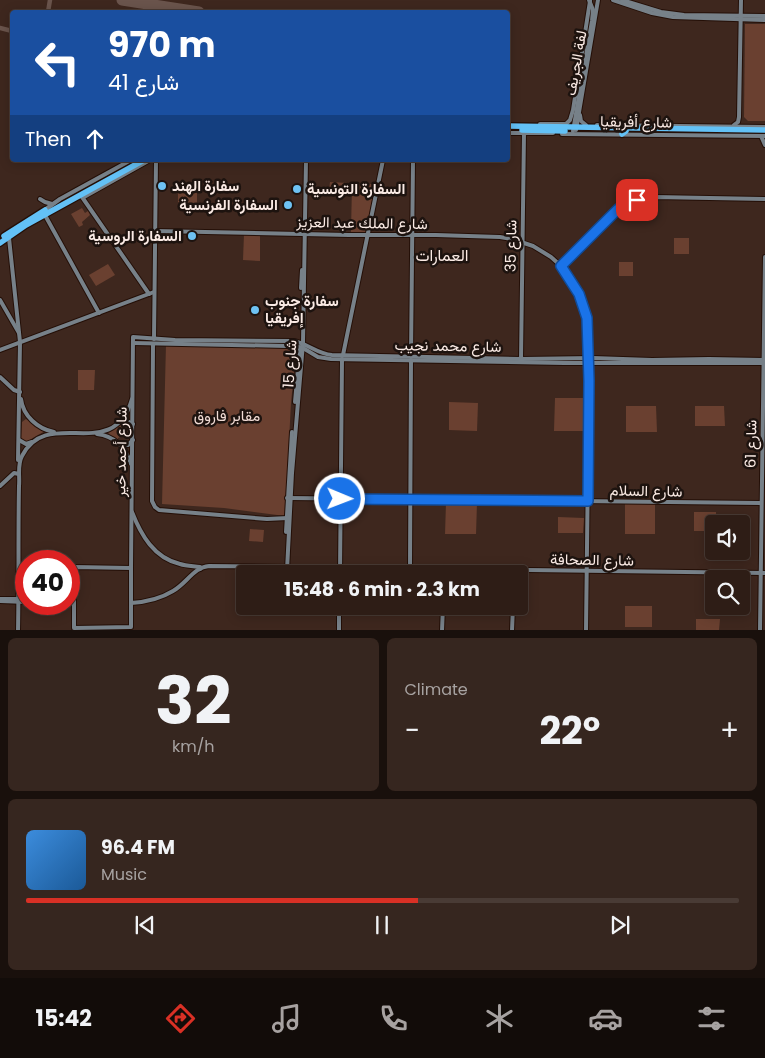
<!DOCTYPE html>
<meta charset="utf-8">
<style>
:root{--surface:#2e1d16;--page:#36261f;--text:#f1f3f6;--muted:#a7a2a1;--line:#493b35;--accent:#d93025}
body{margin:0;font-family:Poppins,Vazirmatn,sans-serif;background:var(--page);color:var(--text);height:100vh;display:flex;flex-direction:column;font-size:19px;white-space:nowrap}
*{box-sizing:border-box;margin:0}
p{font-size:16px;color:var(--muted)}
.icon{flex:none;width:28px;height:28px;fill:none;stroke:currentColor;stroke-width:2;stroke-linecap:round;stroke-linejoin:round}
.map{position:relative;height:630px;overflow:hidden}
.panel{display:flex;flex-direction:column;gap:8px;padding:8px;background:#19100c;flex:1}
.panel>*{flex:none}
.guide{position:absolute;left:10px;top:10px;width:500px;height:152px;border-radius:5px;box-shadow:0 2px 12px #0003,0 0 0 1px var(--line);background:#1a4fa0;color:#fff;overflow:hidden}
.controls{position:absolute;left:705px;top:515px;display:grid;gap:10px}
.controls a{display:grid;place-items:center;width:45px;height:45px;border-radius:5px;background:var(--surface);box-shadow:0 2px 12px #0003,0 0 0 1px var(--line);font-size:25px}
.speed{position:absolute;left:15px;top:550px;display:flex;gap:10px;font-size:25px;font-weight:700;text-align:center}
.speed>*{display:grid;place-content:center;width:65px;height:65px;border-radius:50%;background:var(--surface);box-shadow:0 2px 12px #0003,0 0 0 1px var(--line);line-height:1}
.speed .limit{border:8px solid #d22;background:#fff;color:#111}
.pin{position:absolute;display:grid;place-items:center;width:42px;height:42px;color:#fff;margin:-21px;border-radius:10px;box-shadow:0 2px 8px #0006}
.me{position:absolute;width:55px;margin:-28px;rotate:91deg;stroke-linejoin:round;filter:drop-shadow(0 0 4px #0008)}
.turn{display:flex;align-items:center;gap:18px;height:105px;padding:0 15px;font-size:22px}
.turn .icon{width:65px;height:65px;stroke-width:2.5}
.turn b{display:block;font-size:35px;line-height:42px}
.then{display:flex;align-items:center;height:48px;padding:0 15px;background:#0003;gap:10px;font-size:19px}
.big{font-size:38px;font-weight:700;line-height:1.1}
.panel .tile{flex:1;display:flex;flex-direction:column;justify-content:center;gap:8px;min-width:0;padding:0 18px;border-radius:8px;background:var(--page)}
.panel .dial{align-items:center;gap:0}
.dial b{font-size:65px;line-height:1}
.song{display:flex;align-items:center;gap:15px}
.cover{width:60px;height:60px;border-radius:8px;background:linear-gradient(135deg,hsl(210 70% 55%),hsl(210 70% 35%))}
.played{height:5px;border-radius:2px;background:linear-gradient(90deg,var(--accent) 55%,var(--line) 55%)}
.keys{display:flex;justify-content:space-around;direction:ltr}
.heat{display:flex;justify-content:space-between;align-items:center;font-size:28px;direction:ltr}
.panel .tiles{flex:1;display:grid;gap:8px;grid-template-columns:1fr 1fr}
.tile:last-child{grid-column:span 2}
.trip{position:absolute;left:236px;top:565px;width:292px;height:50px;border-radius:5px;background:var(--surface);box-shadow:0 2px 12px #0003,0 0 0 1px var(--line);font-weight:700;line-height:50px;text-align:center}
.menu{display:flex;height:80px;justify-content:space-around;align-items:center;background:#120c09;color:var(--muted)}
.menu .icon{width:35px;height:35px}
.menu .selected{color:var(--accent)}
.menu b{font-size:22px;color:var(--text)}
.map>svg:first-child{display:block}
</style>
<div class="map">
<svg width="765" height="631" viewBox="0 0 765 631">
<rect width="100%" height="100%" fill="#3e271e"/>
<g fill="#6a4030">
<polygon points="745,24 765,24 765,121 748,121 744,117"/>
<polygon points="330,182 348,183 347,192 329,191"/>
<polygon points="352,184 375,184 366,232 351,232"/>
<polygon points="178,189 197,190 197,203 178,202"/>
<polygon points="82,208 85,213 88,211 90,215 82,222 83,225 79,227 71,214"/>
<polygon points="244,234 260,235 260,261 243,260"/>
<rect x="674" y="238" width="15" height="16"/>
<rect x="619" y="262" width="14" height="14"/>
<polygon points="108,264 115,275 96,286 89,275"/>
<polygon points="166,344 290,347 296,351 291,403 285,516 224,508 162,504"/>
<polygon points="78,370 95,370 94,390 78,390"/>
<polygon points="555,398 586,398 586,431 554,431"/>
<polygon points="449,402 478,403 477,431 449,430"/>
<polygon points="626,406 656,406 657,432 626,432"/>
<polygon points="695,406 724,406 725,426 695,426"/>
<polygon points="26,419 45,431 26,442 21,438 22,422"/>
<polygon points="124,422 130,423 132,428 128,429 127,436 125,435 118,438 118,440 109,435 108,431"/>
<polygon points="446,502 477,502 476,534 445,534"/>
<rect x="625" y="504" width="30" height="30"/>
<polygon points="694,512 716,512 716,524 714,524 714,531 694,531"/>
<polygon points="558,517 584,518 583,533 558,533"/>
<polygon points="250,529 264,530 263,542 249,541"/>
<rect x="625" y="606" width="27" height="21"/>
<polygon points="696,619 720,619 719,630 696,630"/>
</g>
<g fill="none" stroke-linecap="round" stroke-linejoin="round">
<g stroke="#6a544c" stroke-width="4.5">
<polyline points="173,8 175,12"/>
<polyline points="48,12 50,0"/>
<polyline points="186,12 188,11"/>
<polyline points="0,28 12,31"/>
</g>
<polyline stroke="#6a544c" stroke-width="11" points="122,0 199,12"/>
<defs>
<g id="secondary">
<polyline points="613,0 652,13 673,17 765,20"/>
<polyline points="622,0 661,12 684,15 765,16"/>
<polyline points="580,115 581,121 586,125"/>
<polyline points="540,124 565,124"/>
<polyline points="566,124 570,120 573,110 590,1"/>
<polyline points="597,125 765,127"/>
<polyline points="734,125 738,122 739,117 741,0"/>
<polyline points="576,130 598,0"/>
<polyline points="573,131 592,21 593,10 589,0"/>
<polyline points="508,133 553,133"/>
<polyline points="562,134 765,136"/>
<polyline points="761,136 765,145"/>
<polyline points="82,197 149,294"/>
<polyline points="84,197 150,160"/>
<polyline points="40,199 45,202 52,204"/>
<polyline points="46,209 60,199 131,160"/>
<polyline points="46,217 99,313"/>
<polyline points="155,231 349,235 436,235 500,237 512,239 533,246 551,257 561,266 579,294 584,306 587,324 589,381 586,631"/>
<polyline points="9,238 20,342 18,460"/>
<polyline points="561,266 618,209 637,200 655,197 765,199"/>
<polyline points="301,288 302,270"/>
<polyline points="0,300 19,333"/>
<polyline points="154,339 156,160"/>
<polyline points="133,343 287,346 303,348 318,357 331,359 564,363 765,363"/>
<polyline points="153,344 152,501 155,507 159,510 267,519 288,518"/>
<polyline points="0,350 154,292"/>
<polyline points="343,355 383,160"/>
<polyline points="411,356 413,160"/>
<polyline points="521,359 524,133"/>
<polyline points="0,377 14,390 20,392"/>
<path d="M21 399C23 416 38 429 54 432"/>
<polyline points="295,402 300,347"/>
<polyline points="120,421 127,421 133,424"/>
<path d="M97 434C114 436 126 447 131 464"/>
<polyline points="19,440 26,444 32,442"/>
<polyline points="120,444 128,445 133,440"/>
<polyline points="0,486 14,473 19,474"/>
<polyline points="287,498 761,503"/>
<path d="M132 512C141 535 154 558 180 564 186 566 193 566 200 567V569"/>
<polyline points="286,532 292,432"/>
<polygon points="74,567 131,568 131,627 74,628"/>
<path d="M131 568 133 337 175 340 293 341C307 343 317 354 332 355L521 359 593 358 652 360 709 359 765 360"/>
<polyline points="410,569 411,360"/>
<polyline points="287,570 292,473 303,343 306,160"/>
<polyline points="340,574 342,359"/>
<polyline points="0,599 26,599"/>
<polyline points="0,601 26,602"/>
<path d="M131 603C146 602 160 599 173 591 187 583 194 567 209 566L765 573"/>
<path d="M18 631C19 582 18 534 19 486 20 476 17 465 22 456 48 405 113 465 132 399"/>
<polyline points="339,631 339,606"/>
<polyline points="442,631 443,606"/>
<polyline points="512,631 513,606"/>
<polyline points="760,631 765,257"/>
</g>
<g id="highway">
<polyline points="508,126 765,130"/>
<polyline points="522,130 565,131"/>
<polyline points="622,134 626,131"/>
<polyline points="4,236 45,210"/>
<polyline points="0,243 26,225 144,160"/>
</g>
</defs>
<use href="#secondary" stroke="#240f07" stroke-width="6"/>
<use href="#highway" stroke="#240f07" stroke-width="8"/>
<use href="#secondary" stroke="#778189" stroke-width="4"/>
<use href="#highway" stroke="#63c1f6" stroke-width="5.5"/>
</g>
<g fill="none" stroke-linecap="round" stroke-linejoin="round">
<defs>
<polyline id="route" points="340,499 588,501 589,381 587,318 579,294 561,266 618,209 637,200"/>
</defs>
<use href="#route" stroke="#114b97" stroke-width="12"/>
<use href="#route" stroke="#1a73e8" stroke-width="9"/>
</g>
<g fill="#6ec2f3" stroke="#1d130f" stroke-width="2">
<circle cx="162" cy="186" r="5"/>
<circle cx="297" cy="189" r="5"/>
<circle cx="288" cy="205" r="5"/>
<circle cx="192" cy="236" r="5"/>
<circle cx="255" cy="310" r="5"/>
</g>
<g text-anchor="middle" stroke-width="5" stroke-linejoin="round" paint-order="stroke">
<g font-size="15" fill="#faeae4" stroke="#1d130f">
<text transform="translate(576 63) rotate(-80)" y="5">لفة الجريف</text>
<text transform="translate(636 122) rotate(1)" y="5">شارع أفريقيا</text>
<text transform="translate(362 223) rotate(1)" y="5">شارع الملك عبد العزيز</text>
<text transform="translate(511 246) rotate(-89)" y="5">شارع 35</text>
<text transform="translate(448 346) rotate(1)" y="5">شارع محمد نجيب</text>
<text transform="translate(290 364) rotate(-86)" y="5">شارع 15</text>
<text transform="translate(751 444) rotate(-89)" y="5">شارع 61</text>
<text transform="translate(121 452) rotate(-89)" y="5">شارع أحمد خير</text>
<text transform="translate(646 491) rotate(1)" y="5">شارع السلام</text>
<text transform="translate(592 560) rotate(1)" y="5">شارع الصحافة</text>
</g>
<g font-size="15" font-weight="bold" fill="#faeae4" stroke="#1d130f" text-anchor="start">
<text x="172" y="191">سفارة الهند</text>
<text x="307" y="194">السفارة التونسية</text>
<text x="278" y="210" text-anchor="end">السفارة الفرنسية</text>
<text x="182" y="241" text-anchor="end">السفارة الروسية</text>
<text x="265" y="306">سفارة جنوب<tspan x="265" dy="17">إفريقيا</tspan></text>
</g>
<g font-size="15" fill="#f1dcd5" stroke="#1d130f">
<text x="227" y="421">مقابر فاروق</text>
</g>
<g font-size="16" fill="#faeae4" stroke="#1d130f">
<text x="442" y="261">العمارات</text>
</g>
</g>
</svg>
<div class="controls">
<a><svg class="icon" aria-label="sound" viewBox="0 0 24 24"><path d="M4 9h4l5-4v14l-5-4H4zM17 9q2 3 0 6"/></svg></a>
<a><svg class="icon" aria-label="search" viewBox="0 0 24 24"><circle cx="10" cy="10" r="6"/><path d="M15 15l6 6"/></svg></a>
</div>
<div class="speed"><div class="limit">40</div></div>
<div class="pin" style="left:637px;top:200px;background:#d93025"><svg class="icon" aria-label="arrive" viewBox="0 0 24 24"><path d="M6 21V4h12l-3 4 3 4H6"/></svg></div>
<svg class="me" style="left:340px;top:499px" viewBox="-20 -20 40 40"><circle r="17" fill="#1a73e8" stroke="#fff" stroke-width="3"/><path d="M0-11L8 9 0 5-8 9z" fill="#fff"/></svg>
<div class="trip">15:48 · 6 min · 2.3 km</div>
<div class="guide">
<div class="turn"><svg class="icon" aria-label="left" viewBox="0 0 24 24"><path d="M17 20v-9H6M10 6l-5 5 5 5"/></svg><div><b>970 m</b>شارع 41</div></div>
<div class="then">Then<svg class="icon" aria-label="ahead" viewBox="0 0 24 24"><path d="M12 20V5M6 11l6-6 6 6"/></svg></div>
</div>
</div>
<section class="panel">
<div class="tiles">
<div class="tile dial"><b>32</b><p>km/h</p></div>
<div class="tile"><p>Climate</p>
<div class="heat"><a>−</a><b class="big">22°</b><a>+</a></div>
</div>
<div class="tile">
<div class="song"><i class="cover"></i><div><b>96.4 FM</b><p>Music</p></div></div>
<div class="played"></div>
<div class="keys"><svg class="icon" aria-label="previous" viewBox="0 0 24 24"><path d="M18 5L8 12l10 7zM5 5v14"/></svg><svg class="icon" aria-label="pause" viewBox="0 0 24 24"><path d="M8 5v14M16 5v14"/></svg><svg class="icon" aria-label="next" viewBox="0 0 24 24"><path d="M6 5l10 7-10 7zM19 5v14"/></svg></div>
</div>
</div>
</section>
<nav class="menu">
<b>15:42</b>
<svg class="icon selected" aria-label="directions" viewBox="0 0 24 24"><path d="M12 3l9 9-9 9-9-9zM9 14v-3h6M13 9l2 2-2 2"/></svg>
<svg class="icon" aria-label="music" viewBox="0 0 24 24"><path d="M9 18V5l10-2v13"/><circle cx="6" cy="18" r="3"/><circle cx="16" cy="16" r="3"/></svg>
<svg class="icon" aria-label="phone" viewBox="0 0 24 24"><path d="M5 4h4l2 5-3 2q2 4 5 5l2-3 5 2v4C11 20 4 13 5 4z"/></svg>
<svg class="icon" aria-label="climate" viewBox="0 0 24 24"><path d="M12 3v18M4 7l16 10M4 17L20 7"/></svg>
<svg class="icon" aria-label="car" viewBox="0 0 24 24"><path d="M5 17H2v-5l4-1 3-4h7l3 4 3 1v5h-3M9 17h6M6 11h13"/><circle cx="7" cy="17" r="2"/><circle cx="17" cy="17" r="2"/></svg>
<svg class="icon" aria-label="filters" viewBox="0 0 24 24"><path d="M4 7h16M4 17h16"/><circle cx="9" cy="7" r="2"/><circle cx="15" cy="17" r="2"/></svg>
</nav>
